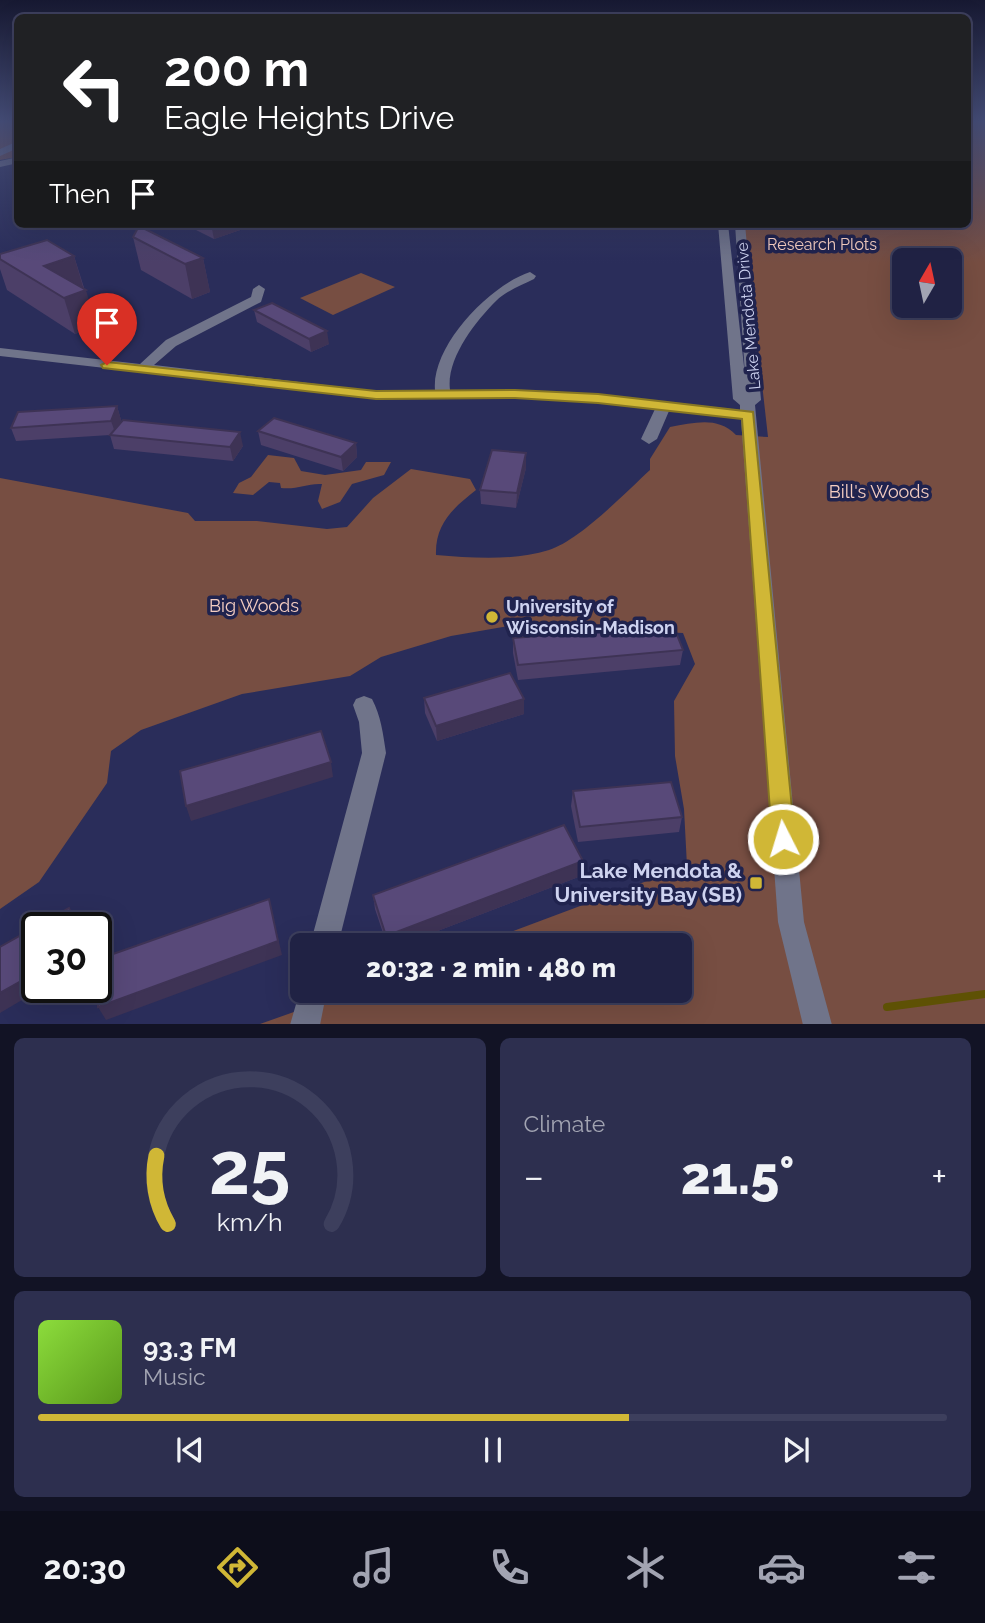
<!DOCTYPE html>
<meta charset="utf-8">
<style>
:root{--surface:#202244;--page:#2d2f4f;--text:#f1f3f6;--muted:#a2a4b2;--line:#3d3f5d;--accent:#d0b736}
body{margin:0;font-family:Raleway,sans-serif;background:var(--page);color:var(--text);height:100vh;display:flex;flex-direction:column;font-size:26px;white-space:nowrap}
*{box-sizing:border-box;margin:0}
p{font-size:23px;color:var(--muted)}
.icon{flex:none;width:38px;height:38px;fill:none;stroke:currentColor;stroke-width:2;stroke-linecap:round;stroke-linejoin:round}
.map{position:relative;height:1024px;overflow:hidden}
.details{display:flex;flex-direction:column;gap:14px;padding:14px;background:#121325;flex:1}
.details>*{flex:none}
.top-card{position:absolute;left:14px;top:14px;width:957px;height:214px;border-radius:10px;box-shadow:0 7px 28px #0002,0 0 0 2px var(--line);background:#202124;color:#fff;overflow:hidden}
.needle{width:46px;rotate:9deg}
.buttons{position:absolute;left:892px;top:248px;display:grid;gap:14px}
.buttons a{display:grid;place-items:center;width:70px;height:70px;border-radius:10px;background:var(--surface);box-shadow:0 7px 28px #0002,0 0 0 2px var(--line);font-size:35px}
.speed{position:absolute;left:21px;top:912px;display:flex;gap:14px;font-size:35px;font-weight:700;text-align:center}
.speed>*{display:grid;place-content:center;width:91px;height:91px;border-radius:50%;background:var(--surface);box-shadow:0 7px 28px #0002,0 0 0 2px var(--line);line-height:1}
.speed .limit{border:4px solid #111;border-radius:10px;background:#fff;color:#111}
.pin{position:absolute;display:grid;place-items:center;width:60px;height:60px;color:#fff;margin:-72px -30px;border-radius:50% 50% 50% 0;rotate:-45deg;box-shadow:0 0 7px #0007}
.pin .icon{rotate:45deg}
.me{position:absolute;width:77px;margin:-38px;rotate:355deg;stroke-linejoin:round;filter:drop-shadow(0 0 5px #0008)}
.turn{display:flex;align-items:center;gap:24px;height:147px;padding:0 35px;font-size:32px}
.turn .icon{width:91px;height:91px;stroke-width:2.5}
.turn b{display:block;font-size:49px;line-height:60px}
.then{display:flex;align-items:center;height:66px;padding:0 35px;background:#0003;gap:14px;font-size:26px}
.big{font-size:52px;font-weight:800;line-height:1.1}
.details .widget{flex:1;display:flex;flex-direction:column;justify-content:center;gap:10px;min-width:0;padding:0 24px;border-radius:10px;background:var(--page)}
.details .dial{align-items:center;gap:0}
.dial svg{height:182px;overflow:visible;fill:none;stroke:var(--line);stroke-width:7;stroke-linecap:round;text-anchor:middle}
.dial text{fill:var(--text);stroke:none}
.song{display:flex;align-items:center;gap:21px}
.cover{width:84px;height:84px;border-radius:10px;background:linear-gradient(135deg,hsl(90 70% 55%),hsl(90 70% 35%))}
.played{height:7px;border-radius:4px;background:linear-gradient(90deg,var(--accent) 65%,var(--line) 65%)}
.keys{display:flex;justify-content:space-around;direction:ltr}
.heat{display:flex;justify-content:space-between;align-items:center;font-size:38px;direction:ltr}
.details .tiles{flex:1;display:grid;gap:14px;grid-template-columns:1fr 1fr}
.widget:last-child{grid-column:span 2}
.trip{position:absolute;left:290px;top:933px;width:402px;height:70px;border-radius:10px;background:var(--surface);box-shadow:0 7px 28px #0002,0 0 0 2px var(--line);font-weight:800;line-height:70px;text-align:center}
.dock{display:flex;height:112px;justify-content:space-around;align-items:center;background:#0d0e1b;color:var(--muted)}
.dock .icon{width:49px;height:49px}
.dock .active{color:var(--accent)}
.dock b{font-size:32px;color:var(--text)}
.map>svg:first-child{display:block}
</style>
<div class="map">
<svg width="985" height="1025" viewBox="0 0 985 1025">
<rect width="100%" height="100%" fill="#2a2d5a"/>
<g fill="#774e42" fill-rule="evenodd">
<polygon points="0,120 17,120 17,157 0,160"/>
<path d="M968 120H985V1024H260L353 991 681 990V945H476L687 866 684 809 675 756 674 701 695 664 683 633 515 625 451 636 381 657 350 676 242 694 141 730 111 751 107 783 39 882 0 909V478L188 513 195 521H257L327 529 347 527 373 498 411 469 470 479 476 490C453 508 435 524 436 555 473 558 513 561 549 550 580 540 625 493 650 470V459L670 427C695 423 717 416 736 435L768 437 744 224H968ZM905 261H950V306H905Z"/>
<polygon points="361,273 395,287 333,315 300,298"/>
<path d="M268 455 294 458 301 471 325 475 361 470 366 462H391L384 475 352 484 340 502 322 509 318 501 322 484C307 483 297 490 281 488L280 483 269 482 253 495 233 493 239 483 251 477Z"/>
</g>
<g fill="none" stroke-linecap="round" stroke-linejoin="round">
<polyline stroke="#5e5104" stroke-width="8" points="887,1007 985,994"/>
<g fill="#70748a" fill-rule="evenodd">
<polygon points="18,141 18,148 0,156 0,149"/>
<polygon points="18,157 18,163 0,167 0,161"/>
<path d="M718 224H728L745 375 735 224H745L761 400 755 405 804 922 832 1025H803L778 922 741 419 669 411 657 439 649 444 641 439 655 409 598 402 515 398 376 399 0 356V348L140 364 166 340 251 297 253 289 259 285 265 289 261 302 176 346 154 365 376 391 435 390C431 346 490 285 530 272L536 276 534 279C522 285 506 291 496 301 475 322 446 359 450 390L598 394 740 410V405L733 399Z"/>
<path d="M364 696 372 699C381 716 383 734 386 753L338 945H310L362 753 359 722 353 705 356 699Z"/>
<polygon points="303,980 303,990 327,990 320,1025 290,1025"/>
</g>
</g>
<g fill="#4c3f68">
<polygon points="184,224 246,224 246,228 214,239"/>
<polygon points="446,224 478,224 462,230"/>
<polygon points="133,237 203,258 210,292 192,299 141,270"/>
<polygon points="0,254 74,256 96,326 75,334 7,290 0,269"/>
<polygon points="254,310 329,344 311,352 257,322"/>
<polygon points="117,406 121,420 119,424 243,446 233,461 114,449 110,435 16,441 11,428"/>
<polygon points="258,431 356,443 357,457 343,471 261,445"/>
<polygon points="526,468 516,508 481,504 480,490"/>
<polygon points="513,638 683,650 680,665 518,680 513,653"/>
<polygon points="424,698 524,714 437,741 425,713"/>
<polygon points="573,791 682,817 679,832 578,842 571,806"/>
<polygon points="581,876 401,945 387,945 375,909 373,895"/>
</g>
<g fill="#3e3355">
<polygon points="211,224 246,224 246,228 214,239"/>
<polygon points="462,224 478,224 462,230"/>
<polygon points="74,256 84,290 44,266"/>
<polygon points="203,258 210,292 192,299 185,264"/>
<polygon points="86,290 96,326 75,334 64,298"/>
<polygon points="327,331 329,344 311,352 309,339"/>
<polygon points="117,406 121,420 116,435 111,421"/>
<polygon points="240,432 243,446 233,461 230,447"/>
<polygon points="356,443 357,457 343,471 341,457"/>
<polygon points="526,453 526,468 516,508 517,493"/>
<polygon points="524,699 524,714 437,741 436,726"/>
<polygon points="331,762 333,777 191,821 186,806"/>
<polygon points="583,861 581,876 401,945 387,945 386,936"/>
<polygon points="269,899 282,955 106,1020 98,1007"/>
<polygon points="37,972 37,987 44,987 0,1013 0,993"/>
</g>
<g fill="#584979" stroke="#3e3355" stroke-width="2">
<polygon points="139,226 203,258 185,264 133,237"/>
<polygon points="47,240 74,256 44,266 86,290 64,298 0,259 0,254"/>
<polygon points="272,303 327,331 309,339 254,310"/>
<polygon points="117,406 111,421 11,428 18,412"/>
<polygon points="274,418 356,443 341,457 258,431"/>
<polygon points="123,420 240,432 230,447 110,435"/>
<polygon points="492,450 526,453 517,493 480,490"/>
<polygon points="673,625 683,650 518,665 513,638"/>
<polygon points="510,673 524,699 436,726 424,698"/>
<polygon points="321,731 331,762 186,806 180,771"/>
<polygon points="671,782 682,817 580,827 573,791"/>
<polygon points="564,825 583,861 386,936 373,895"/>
<polygon points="269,899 278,941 98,1007 96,960"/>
<polygon points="69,908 77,928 37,928 37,972 0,993 0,947"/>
</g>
<linearGradient id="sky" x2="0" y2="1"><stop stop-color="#171932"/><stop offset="0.46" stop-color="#444c76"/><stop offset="1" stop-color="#444c76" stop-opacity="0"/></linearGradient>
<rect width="985" height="263" fill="url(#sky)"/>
<polygon fill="#d0b736" stroke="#877723" stroke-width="2" points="107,362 376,391 515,390 598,394 753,412 795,839 792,846 783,849 775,846 772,839 742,419 598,403 515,398 376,399 103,368 101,365"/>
<g fill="#d0b736" stroke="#20234e" stroke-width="2.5">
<circle cx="492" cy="617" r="7"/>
<rect x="749" y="876" width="14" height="14" rx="3.5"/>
</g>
<g text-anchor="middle" stroke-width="7" stroke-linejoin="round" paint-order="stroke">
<g font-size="16" fill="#f4cdc1" stroke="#20234e">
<text x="822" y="250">Research Plots</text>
</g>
<g font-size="16" fill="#ced3f0" stroke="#20234e">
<text transform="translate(748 316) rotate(-95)" y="6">Lake Mendota Drive</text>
</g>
<g font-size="18" fill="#f4cdc1" stroke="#20234e">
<text x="879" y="498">Bill's Woods</text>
<text x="254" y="612">Big Woods</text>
</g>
<g font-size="18" font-weight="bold" fill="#ced3f0" stroke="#20234e" text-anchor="start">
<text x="506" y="613">University of<tspan x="506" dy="21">Wisconsin-Madison</tspan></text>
</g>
<g font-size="21" font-weight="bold" fill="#ced3f0" stroke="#20234e" text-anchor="end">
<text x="742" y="878">Lake Mendota &amp;<tspan x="742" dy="24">University Bay (SB)</tspan></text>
</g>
</g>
</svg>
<div class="buttons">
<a><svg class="needle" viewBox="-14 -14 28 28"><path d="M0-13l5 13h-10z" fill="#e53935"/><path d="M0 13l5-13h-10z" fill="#a2a4b2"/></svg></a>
</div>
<div class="speed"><div class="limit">30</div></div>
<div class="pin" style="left:107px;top:365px;background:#d93025"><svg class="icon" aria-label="arrive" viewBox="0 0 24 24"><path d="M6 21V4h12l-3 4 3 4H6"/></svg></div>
<svg class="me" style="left:783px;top:839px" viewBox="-20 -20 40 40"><circle r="17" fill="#d0b736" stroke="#fff" stroke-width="3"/><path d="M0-11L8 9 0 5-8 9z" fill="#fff"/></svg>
<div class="trip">20:32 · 2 min · 480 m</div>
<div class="top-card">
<div class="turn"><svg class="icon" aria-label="left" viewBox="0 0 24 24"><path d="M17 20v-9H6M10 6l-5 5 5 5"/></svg><div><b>200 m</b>Eagle Heights Drive</div></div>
<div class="then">Then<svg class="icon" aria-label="arrive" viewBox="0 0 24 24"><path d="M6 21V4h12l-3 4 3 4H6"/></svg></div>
</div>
</div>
<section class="details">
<div class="tiles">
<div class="widget dial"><svg viewBox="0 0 100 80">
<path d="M14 69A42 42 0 1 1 86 69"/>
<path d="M14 69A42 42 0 0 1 9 39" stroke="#d0b736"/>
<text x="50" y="56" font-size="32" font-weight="700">25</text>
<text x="50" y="72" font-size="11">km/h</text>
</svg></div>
<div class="widget"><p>Climate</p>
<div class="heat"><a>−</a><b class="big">21.5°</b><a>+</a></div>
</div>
<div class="widget">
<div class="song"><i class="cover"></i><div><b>93.3 FM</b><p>Music</p></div></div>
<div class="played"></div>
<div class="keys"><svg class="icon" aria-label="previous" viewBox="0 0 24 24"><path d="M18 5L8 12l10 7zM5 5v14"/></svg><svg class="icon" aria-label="pause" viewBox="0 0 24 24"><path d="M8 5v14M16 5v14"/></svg><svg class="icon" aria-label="next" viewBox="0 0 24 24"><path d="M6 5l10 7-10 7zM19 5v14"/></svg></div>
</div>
</div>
</section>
<nav class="dock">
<b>20:30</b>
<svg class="icon active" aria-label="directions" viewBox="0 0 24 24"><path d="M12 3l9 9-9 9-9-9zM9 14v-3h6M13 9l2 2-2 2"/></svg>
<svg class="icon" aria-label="music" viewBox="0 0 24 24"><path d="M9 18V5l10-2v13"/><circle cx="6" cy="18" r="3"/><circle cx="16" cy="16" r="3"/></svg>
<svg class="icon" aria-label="phone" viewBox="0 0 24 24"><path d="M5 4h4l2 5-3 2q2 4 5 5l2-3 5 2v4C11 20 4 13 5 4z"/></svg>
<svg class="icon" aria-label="climate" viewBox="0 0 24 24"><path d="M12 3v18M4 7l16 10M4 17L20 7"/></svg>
<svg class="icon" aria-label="car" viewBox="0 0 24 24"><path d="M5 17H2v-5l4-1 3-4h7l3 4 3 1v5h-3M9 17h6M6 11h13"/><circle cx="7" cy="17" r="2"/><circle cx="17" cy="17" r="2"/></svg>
<svg class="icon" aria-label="filters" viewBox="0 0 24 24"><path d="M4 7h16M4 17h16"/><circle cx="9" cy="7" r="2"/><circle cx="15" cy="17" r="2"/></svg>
</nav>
